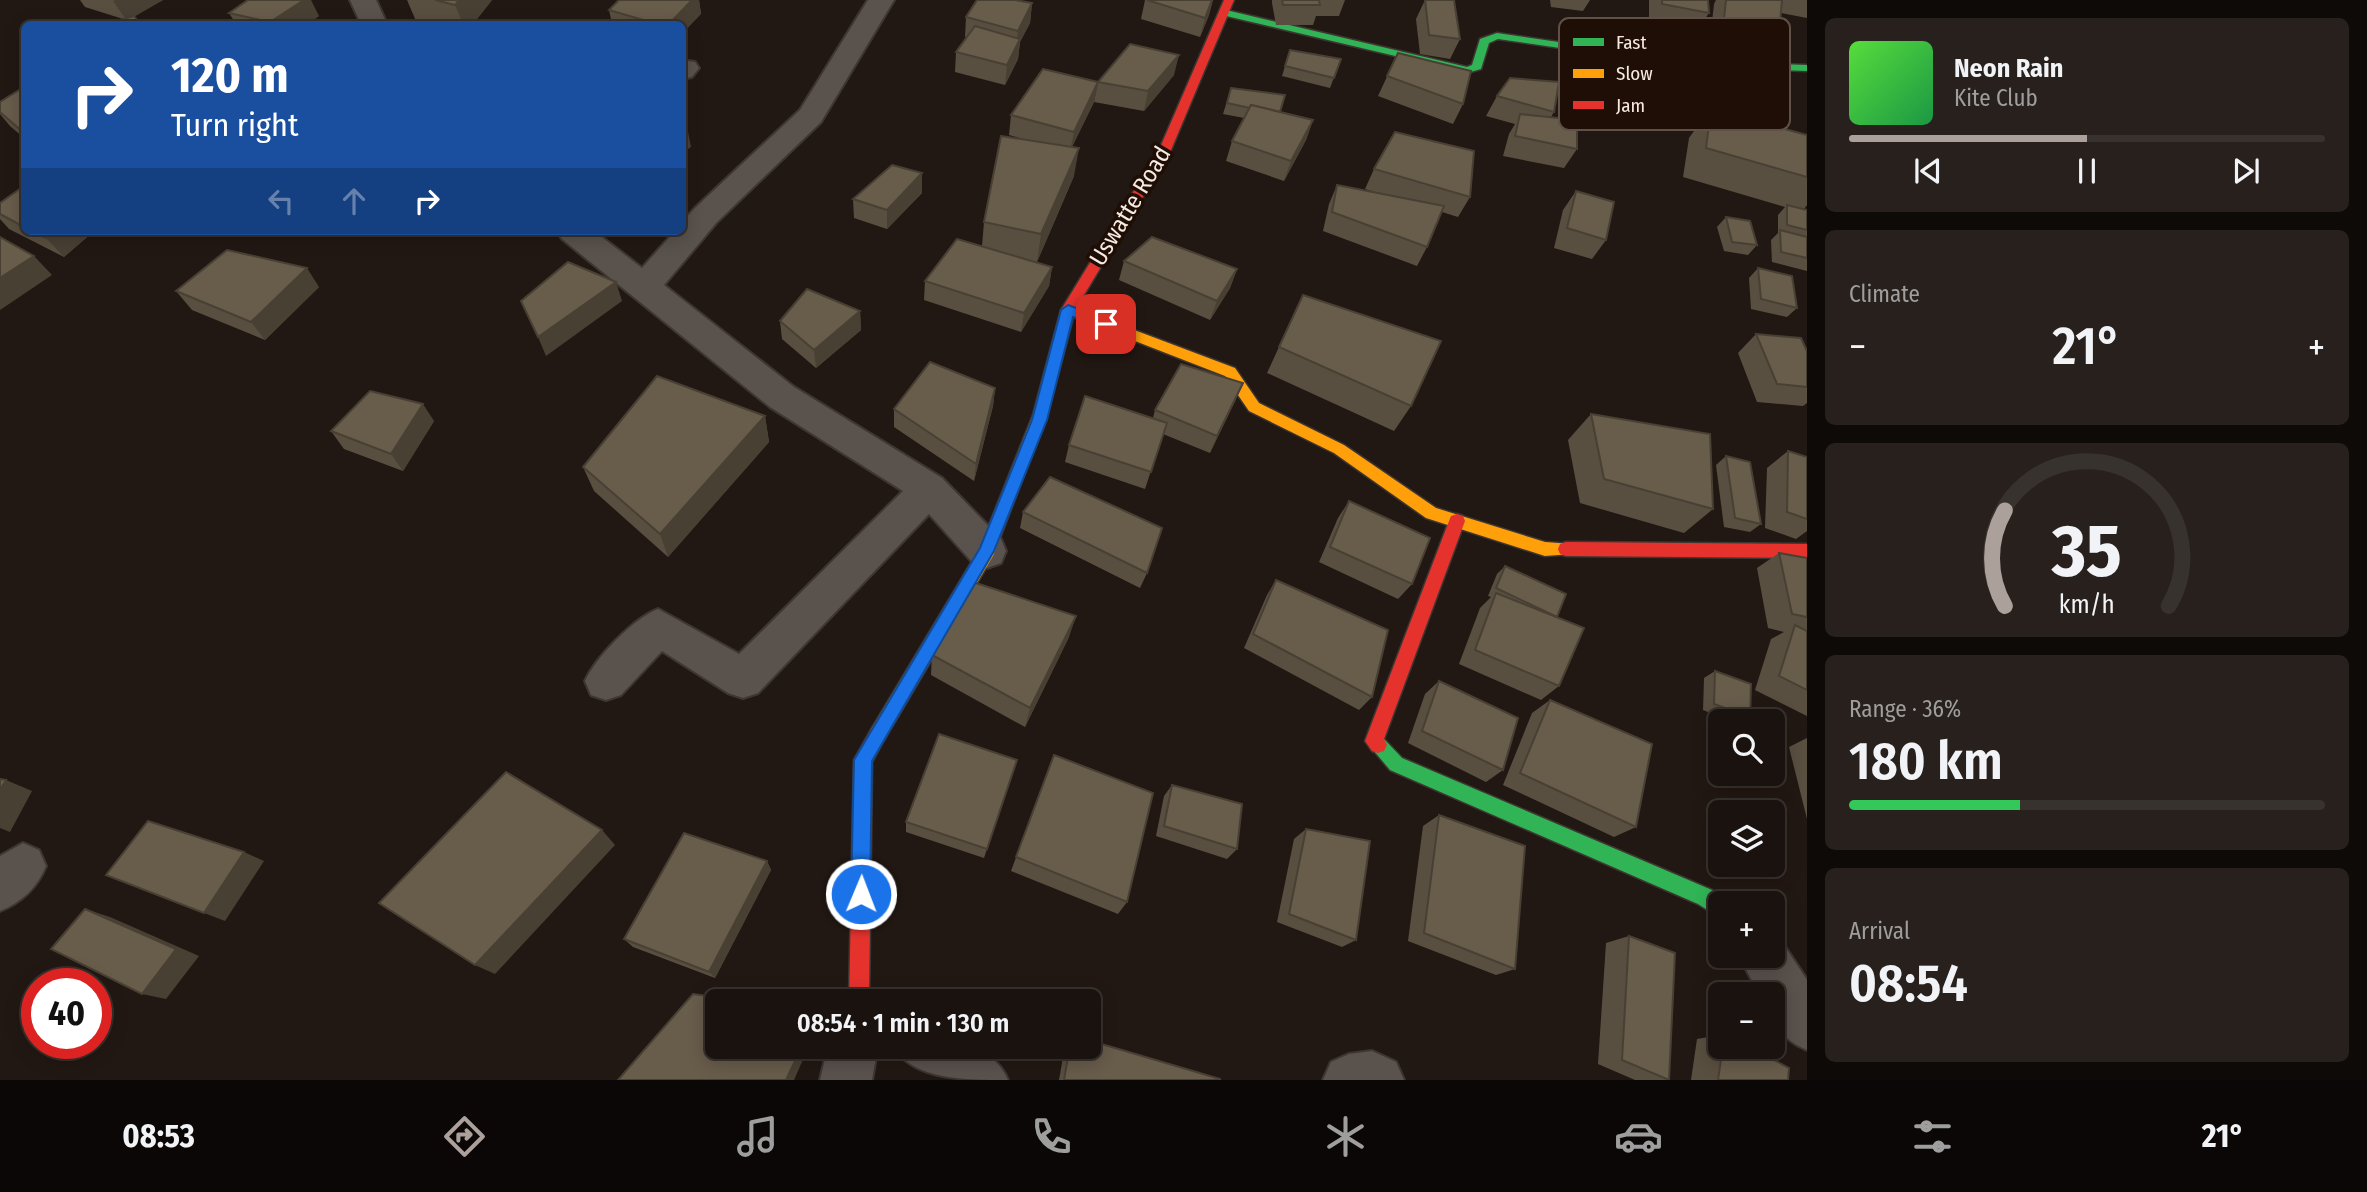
<!DOCTYPE html>
<meta charset="utf-8">
<style>
:root{--surface:#1a120e;--page:#27201c;--text:#f1f3f6;--muted:#9f9e9e;--line:#38322e;--accent:#aca09a}
body{margin:0;font-family:"Fira Sans Condensed",sans-serif;background:var(--page);color:var(--text);height:100vh;display:flex;flex-direction:column;font-size:26px;white-space:nowrap}
*{box-sizing:border-box;margin:0}
p{font-size:23px;color:var(--muted)}
.icon{flex:none;width:38px;height:38px;fill:none;stroke:currentColor;stroke-width:2;stroke-linecap:round;stroke-linejoin:round}
.map{position:relative;flex:1;overflow:hidden}
.details{display:flex;flex-direction:column;gap:18px;padding:18px;background:#0e0a08;width:560px}
.details>*{flex:none}
.banner{position:absolute;left:21px;top:21px;width:665px;height:214px;border-radius:10px;box-shadow:0 4px 18px #0003,0 0 0 2px var(--line);background:#1a4fa0;color:#fff;overflow:hidden}
.controls{position:absolute;left:1708px;top:709px;display:grid;gap:14px}
.controls a{display:grid;place-items:center;width:77px;height:77px;border-radius:10px;background:var(--surface);box-shadow:0 4px 18px #0003,0 0 0 2px var(--line);font-size:35px}
.speed{position:absolute;left:21px;top:968px;display:flex;gap:14px;font-size:35px;font-weight:700;text-align:center}
.speed>*{display:grid;place-content:center;width:91px;height:91px;border-radius:50%;background:var(--surface);box-shadow:0 4px 18px #0003,0 0 0 2px var(--line);line-height:1}
.speed .limit{border:10px solid #d22;background:#fff;color:#111}
.pin{position:absolute;display:grid;place-items:center;width:60px;height:60px;color:#fff;margin:-30px;border-radius:14px;box-shadow:0 4px 10px #0006}
.me{position:absolute;width:77px;margin:-38px;rotate:1deg;stroke-linejoin:round;filter:drop-shadow(0 0 5px #0008)}
.turn{display:flex;align-items:center;gap:24px;height:147px;padding:0 35px;font-size:32px}
.turn .icon{width:91px;height:91px;stroke-width:2.5}
.turn b{display:block;font-size:49px;line-height:60px}
.lanes{display:flex;align-items:center;height:66px;padding:0 35px;background:#0003;justify-content:center;gap:35px;direction:ltr}
.lanes .off{opacity:.35}
.big{font-size:52px;font-weight:600;line-height:1.1}
.details .tile{flex:1;display:flex;flex-direction:column;justify-content:center;gap:10px;min-width:0;padding:0 24px;border-radius:10px;background:var(--page)}
.details .dial{align-items:center;gap:0}
.dial svg{height:182px;overflow:visible;fill:none;stroke:var(--line);stroke-width:7;stroke-linecap:round;text-anchor:middle}
.dial text{fill:var(--text);stroke:none}
.song{display:flex;align-items:center;gap:21px}
.cover{width:84px;height:84px;border-radius:10px;background:linear-gradient(135deg,hsl(110 70% 55%),hsl(140 70% 35%))}
.played{height:7px;border-radius:4px;background:linear-gradient(90deg,var(--accent) 50%,var(--line) 50%)}
.keys{display:flex;justify-content:space-around;direction:ltr}
.heat{display:flex;justify-content:space-between;align-items:center;font-size:38px;direction:ltr}
.charge{height:10px;border-radius:5px;background:linear-gradient(90deg,#34c759 36%,var(--line) 0)}
.trip{position:absolute;left:705px;top:989px;width:396px;height:70px;border-radius:10px;background:var(--surface);box-shadow:0 4px 18px #0003,0 0 0 2px var(--line);font-weight:600;line-height:70px;text-align:center}
.tab-bar{display:flex;height:112px;justify-content:space-around;align-items:center;background:#0a0706;color:var(--muted)}
.tab-bar .icon{width:49px;height:49px}
.tab-bar .selected{color:var(--accent)}
.tab-bar b{font-size:32px;color:var(--text)}
main{display:flex;flex:1;min-height:0}
.map>svg:first-child{display:block}
</style>
<main>
<div class="map">
<svg width="1807" height="1080" viewBox="0 0 1807 1080">
<rect width="100%" height="100%" fill="#221813"/>
<g fill="none" stroke-linecap="round" stroke-linejoin="round">
<defs>
<g id="street">
<polygon points="350,0 376,0 387,24 361,24"/>
<path d="M868 0H894L821 122 717 222 664 285 794 387 942 478 1001 539 1006 551 1001 563 987 568 973 563 929 514 758 693 743 698 728 693 662 651 621 695 606 700 591 695 585 681C596 657 634 618 658 609L739 654 903 491 770 407 562 239 557 231H594L642 268 675 231H682V222L695 208 800 110Z"/>
<polygon points="682,60 695,62 699,68 692,77 682,79"/>
<path d="M23 843 39 850 46 866C37 888 22 902 0 911V856Z"/>
<path d="M1773 936 1780 939 1807 980V1050C1780 1039 1773 1023 1773 994H1759L1739 956H1773Z"/>
<polygon points="828,1046 878,1046 872,1080 820,1080"/>
<path d="M893 1046C935 1046 989 1035 1008 1080 966 1080 912 1080 893 1046Z"/>
<polygon points="1372,1051 1396,1062 1404,1080 1323,1080 1331,1062 1349,1054"/>
</g>
<g id="fast">
<polygon points="1226,10 1467,67 1472,65 1480,39 1497,33 1690,61 1807,65 1807,71 1690,67 1498,39 1489,43 1481,69 1467,73 1222,15 1222,11"/>
<polygon points="1378,737 1384,739 1402,758 1712,890 1728,903 1720,903 1720,918 1698,904 1390,770 1369,745 1372,739"/>
</g>
<g id="slow">
<polygon points="1068,305 1235,368 1259,403 1344,445 1436,508 1545,542 1572,544 1574,549 1572,554 1545,556 1426,518 1334,453 1249,411 1225,376 1063,313 1061,310"/>
<polygon points="1040,409 1047,415 993,556 884,740 878,742 872,740 869,734 872,728 980,548 1033,415"/>
</g>
<g id="jam">
<polygon points="1224,0 1234,0 1171,150 1075,310 1047,415 1040,421 1035,419 1033,415 1061,310 1159,150"/>
<polygon points="1457,514 1463,516 1465,521 1384,739 1387,745 1384,751 1378,753 1372,751 1365,741 1449,521 1451,516"/>
<polygon points="1566,542 1807,544 1807,558 1566,556 1560,554 1558,549 1560,544"/>
<polygon points="878,726 884,728 887,734 872,762 869,1001 849,1001 854,760 872,728"/>
</g>
</defs>
<use href="#street" stroke="#3e3632" stroke-width="4"/>
<use href="#fast" stroke="#3e3632" stroke-width="3"/>
<use href="#slow" stroke="#3e3632" stroke-width="3"/>
<use href="#jam" stroke="#3e3632" stroke-width="3"/>
<use href="#street" fill="#59524d" fill-rule="evenodd"/>
<use href="#fast" fill="#30b455" fill-rule="evenodd"/>
<use href="#slow" fill="#ff9f0a" fill-rule="evenodd"/>
<use href="#jam" fill="#e5322d" fill-rule="evenodd"/>
</g>
<g fill="#594f40">
<polygon points="80,0 163,0 134,16 123,19 85,7"/>
<polygon points="407,0 492,0 473,24 429,24 416,21"/>
<polygon points="619,0 699,0 701,14 682,24 612,24 609,10"/>
<polygon points="1145,0 1213,0 1209,15 1200,37 1141,19"/>
<polygon points="1272,0 1345,0 1339,16 1316,16 1313,25 1276,25 1272,3"/>
<polygon points="1425,0 1460,39 1450,59 1420,54 1416,19"/>
<polygon points="1550,0 1590,0 1583,11 1551,7"/>
<polygon points="1649,0 1708,0 1709,13 1695,33 1649,24"/>
<polygon points="1716,0 1807,0 1807,18 1781,13 1779,34 1764,54 1709,48 1714,4"/>
<polygon points="1032,3 1030,23 1020,42 1018,59 1005,85 955,72 956,52 967,37 965,37 966,17"/>
<polygon points="229,13 319,16 307,24 236,24"/>
<polygon points="1290,50 1341,59 1330,88 1282,76"/>
<polygon points="1398,53 1463,104 1453,124 1378,96"/>
<polygon points="1730,62 1786,94 1770,114 1715,101 1715,82"/>
<polygon points="1174,75 1144,111 1094,102 1098,82"/>
<polygon points="1098,82 1094,102 1072,147 1074,176 1037,262 1028,260 1052,267 1049,286 1021,332 924,300 925,281 982,246 984,222 1030,141 1009,135 1011,115"/>
<polygon points="24,87 24,138 10,126 0,114 0,102"/>
<polygon points="1231,88 1280,112 1313,120 1306,140 1284,181 1226,161 1232,141 1244,118 1223,114"/>
<polygon points="1497,96 1554,112 1551,117 1577,149 1564,168 1503,156 1509,134 1515,124 1486,116"/>
<polygon points="1693,105 1807,135 1807,205 1804,209 1807,210 1807,271 1772,262 1771,240 1778,233 1778,215 1785,207 1683,177 1689,138 1694,131 1689,130 1685,115"/>
<polygon points="1374,169 1470,197 1458,217 1442,212 1427,247 1417,266 1323,231 1329,204 1337,185 1381,194 1365,189"/>
<polygon points="922,173 922,193 887,229 854,218 853,199"/>
<polygon points="24,186 24,231 93,232 64,257 9,229 0,219 0,203"/>
<polygon points="1576,191 1606,240 1592,259 1554,248 1563,210"/>
<polygon points="1726,217 1757,245 1748,255 1724,251 1717,227"/>
<polygon points="1124,261 1237,269 1230,288 1210,320 1119,280"/>
<polygon points="1758,268 1797,308 1787,317 1751,309 1749,278"/>
<polygon points="319,287 265,340 192,310 176,291"/>
<polygon points="1303,295 1411,406 1394,431 1267,373"/>
<polygon points="860,311 861,330 816,368 782,339 780,321"/>
<polygon points="1756,334 1807,351 1807,403 1803,406 1757,402 1738,353"/>
<polygon points="995,388 993,406 974,481 894,427 894,409"/>
<polygon points="1235,401 1210,453 1163,434 1145,489 1065,462 1069,445 1153,418 1155,410"/>
<polygon points="1591,414 1713,509 1684,533 1580,503 1568,440"/>
<polygon points="765,416 769,442 668,557 594,491 583,467"/>
<polygon points="434,421 403,471 344,449 331,431"/>
<polygon points="1788,451 1807,457 1807,531 1796,539 1765,528 1767,468"/>
<polygon points="1726,456 1761,524 1750,532 1724,527 1716,465"/>
<polygon points="1349,501 1412,584 1398,599 1319,562 1338,518"/>
<polygon points="1023,512 1147,573 1140,588 1020,528"/>
<polygon points="1779,553 1807,558 1807,716 1755,690 1771,639 1784,632 1768,628 1757,568"/>
<polygon points="1505,566 1557,618 1559,686 1541,700 1459,664 1480,608 1491,597 1488,596 1497,574"/>
<polygon points="1276,580 1372,697 1359,710 1244,648 1267,595"/>
<polygon points="1069,637 1025,727 931,675 932,655"/>
<polygon points="1715,671 1750,717 1742,721 1731,721 1703,710 1704,678"/>
<polygon points="1439,681 1503,770 1486,782 1408,743 1425,694"/>
<polygon points="1550,700 1636,827 1614,837 1503,785 1532,713"/>
<polygon points="1807,738 1807,819 1789,747"/>
<polygon points="1054,755 1127,902 1118,914 1011,871"/>
<polygon points="1013,772 984,858 906,832 906,822"/>
<polygon points="1172,785 1237,849 1227,859 1156,836 1164,796"/>
<polygon points="1439,815 1515,969 1496,975 1408,941 1423,826"/>
<polygon points="1306,829 1356,940 1342,947 1277,922 1294,839"/>
<polygon points="767,861 771,870 715,978 633,947 624,939"/>
<polygon points="1629,936 1669,1080 1635,1080 1598,1064 1606,943"/>
<polygon points="1720,1035 1720,1046 1748,1046 1788,1080 1691,1080 1697,1039"/>
<polygon points="1065,1046 1088,1046 1220,1080 1059,1080"/>
</g>
<g fill="#494034">
<polygon points="115,0 163,0 127,21 113,1"/>
<polygon points="304,0 311,0 319,16 307,24 271,24 270,22"/>
<polygon points="459,0 492,0 473,24 463,24 455,5"/>
<polygon points="692,0 699,0 701,14 682,34 682,24 669,24"/>
<polygon points="1212,0 1209,15 1200,37 1205,18"/>
<polygon points="1032,3 1030,23 1020,42 1018,59 1005,85 1007,65 1016,49 1018,31"/>
<polygon points="1179,55 1174,75 1144,111 1148,91"/>
<polygon points="1098,82 1094,102 1070,151 1074,132"/>
<polygon points="1313,120 1306,140 1284,181 1291,161"/>
<polygon points="687,127 691,147 682,153 682,130"/>
<polygon points="1079,148 1074,176 1037,262 1041,234"/>
<polygon points="922,173 922,193 887,229 887,210"/>
<polygon points="54,231 92,231 93,232 64,257 46,238"/>
<polygon points="34,256 52,275 0,310 0,278"/>
<polygon points="1052,267 1049,286 1021,332 1024,313"/>
<polygon points="307,268 319,287 265,340 251,322"/>
<polygon points="1237,269 1230,288 1210,320 1217,301"/>
<polygon points="616,282 622,301 546,356 538,337"/>
<polygon points="860,311 861,330 816,368 814,350"/>
<polygon points="1243,383 1235,401 1210,453 1217,436"/>
<polygon points="995,388 993,406 974,481 976,464"/>
<polygon points="423,404 434,421 403,471 391,454"/>
<polygon points="765,416 769,442 668,557 660,534"/>
<polygon points="1076,616 1069,637 1025,727 1030,708"/>
<polygon points="6,780 32,791 10,832 0,828 0,790"/>
<polygon points="602,830 615,845 495,974 475,965"/>
<polygon points="244,852 264,861 225,921 204,913"/>
<polygon points="767,861 771,870 715,978 709,972"/>
<polygon points="85,909 110,917 199,956 166,999 142,994"/>
<polygon points="802,1046 809,1046 794,1080 786,1080"/>
</g>
<g fill="#685c4b" stroke="#494034" stroke-width="2">
<polygon points="248,0 304,0 270,22 229,13"/>
<polygon points="435,0 459,0 455,5"/>
<polygon points="619,0 692,0 669,24 657,24 609,10"/>
<polygon points="977,0 1015,0 1032,3 1018,31 966,17"/>
<polygon points="1147,0 1212,0 1205,18"/>
<polygon points="1282,0 1319,0 1320,5 1283,5"/>
<polygon points="1425,0 1454,0 1460,39 1429,35"/>
<polygon points="1662,0 1708,0 1709,13 1662,4"/>
<polygon points="1726,0 1782,0 1779,34 1723,28"/>
<polygon points="134,16 140,24 106,24"/>
<polygon points="975,26 1020,39 1007,65 956,52"/>
<polygon points="1130,44 1179,55 1148,91 1098,82"/>
<polygon points="1290,50 1341,59 1334,78 1285,66"/>
<polygon points="1398,53 1471,71 1463,104 1387,76"/>
<polygon points="1043,69 1098,82 1074,132 1011,115"/>
<polygon points="1510,78 1559,82 1554,112 1497,96"/>
<polygon points="24,87 24,133 0,112 0,102"/>
<polygon points="1231,88 1285,95 1280,112 1251,105 1250,108 1227,103"/>
<polygon points="1251,105 1313,120 1291,161 1232,141"/>
<polygon points="1711,109 1807,135 1807,177 1706,148"/>
<polygon points="1520,114 1577,120 1577,149 1515,136"/>
<polygon points="1395,132 1474,151 1470,197 1374,169"/>
<polygon points="1001,136 1079,148 1041,234 984,222"/>
<polygon points="892,165 922,173 887,210 853,199"/>
<polygon points="1337,185 1444,206 1427,247 1332,212"/>
<polygon points="24,186 24,227 0,214 0,203"/>
<polygon points="1576,191 1614,202 1606,240 1567,228"/>
<polygon points="1787,205 1807,210 1807,230 1787,225"/>
<polygon points="1726,217 1750,221 1757,245 1732,242"/>
<polygon points="1780,230 1807,237 1807,258 1781,252"/>
<polygon points="33,231 54,231 46,238"/>
<polygon points="0,237 34,256 0,278"/>
<polygon points="1152,237 1237,269 1217,301 1124,261"/>
<polygon points="957,239 1052,267 1024,313 925,281"/>
<polygon points="227,250 307,268 251,322 176,291"/>
<polygon points="568,262 616,282 538,337 521,301"/>
<polygon points="1758,268 1792,276 1797,308 1761,299"/>
<polygon points="807,289 860,311 814,350 780,321"/>
<polygon points="1303,295 1441,341 1411,406 1279,347"/>
<polygon points="1756,334 1801,338 1807,351 1807,387 1777,384"/>
<polygon points="930,362 995,388 976,464 894,409"/>
<polygon points="1181,364 1243,383 1217,436 1155,410"/>
<polygon points="657,376 765,416 660,534 583,467"/>
<polygon points="370,391 423,404 391,454 331,431"/>
<polygon points="1085,396 1167,423 1151,472 1069,445"/>
<polygon points="1591,414 1710,434 1713,509 1604,479"/>
<polygon points="1788,451 1807,457 1807,519 1787,512"/>
<polygon points="1726,456 1750,462 1761,524 1735,518"/>
<polygon points="1050,477 1162,528 1147,573 1023,512"/>
<polygon points="1349,501 1430,538 1412,584 1330,547"/>
<polygon points="1779,553 1807,558 1807,617 1792,614"/>
<polygon points="1505,566 1566,594 1557,617 1496,588"/>
<polygon points="1276,580 1388,630 1372,697 1253,634"/>
<polygon points="973,582 1076,616 1030,708 932,655"/>
<polygon points="1496,593 1584,628 1559,686 1475,650"/>
<polygon points="1795,625 1807,631 1807,690 1779,676"/>
<polygon points="1715,671 1751,684 1750,717 1714,704"/>
<polygon points="1439,681 1518,718 1503,770 1422,731"/>
<polygon points="1550,700 1652,744 1636,827 1520,773"/>
<polygon points="939,734 1017,760 987,849 906,822"/>
<polygon points="1054,755 1153,793 1127,902 1016,857"/>
<polygon points="506,772 602,830 475,965 379,903"/>
<polygon points="0,779 6,780 0,790"/>
<polygon points="1172,785 1242,804 1237,849 1164,826"/>
<polygon points="1439,815 1525,846 1515,969 1424,933"/>
<polygon points="148,821 244,852 204,913 106,875"/>
<polygon points="1306,829 1370,841 1356,940 1289,914"/>
<polygon points="684,833 767,861 709,972 624,939"/>
<polygon points="85,909 176,949 142,994 51,949"/>
<polygon points="1629,936 1675,953 1669,1080 1622,1060"/>
<polygon points="693,994 742,1001 718,1001 718,1046 802,1046 786,1080 618,1080"/>
<polygon points="1088,1040 1220,1079 1220,1080 1064,1080 1070,1046 1088,1046"/>
<polygon points="1723,1046 1748,1046 1789,1068 1788,1080 1718,1080"/>
</g>
<polygon fill="#1a73e8" stroke="#114b97" stroke-width="2" points="1068,305 1111,321 1113,324 1106,329 1073,317 1047,420 994,551 872,761 870,894 868,901 861,903 854,901 851,894 854,760 980,548 1032,420 1061,310"/>
<g text-anchor="middle" stroke-width="7" stroke-linejoin="round" paint-order="stroke">
<g font-size="24" fill="#f6eae3" stroke="#1e0e05">
<text transform="translate(1130 206) rotate(-59)" y="8">Uswatte Road</text>
</g>
</g>
<rect x="1559" y="18" width="231" height="112" rx="10" fill="#1e0e05" stroke="#5f5048" stroke-width="2"/>
<rect x="1573" y="38" width="31" height="8" fill="#30b455"/>
<rect x="1573" y="69" width="31" height="9" fill="#ff9f0a"/>
<rect x="1573" y="101" width="31" height="8" fill="#e5322d"/>
<g font-size="19" fill="#f6eae3">
<text x="1616" y="49">Fast</text>
<text x="1616" y="80">Slow</text>
<text x="1616" y="112">Jam</text>
</g>
</svg>
<div class="controls">
<a><svg class="icon" aria-label="search" viewBox="0 0 24 24"><circle cx="10" cy="10" r="6"/><path d="M15 15l6 6"/></svg></a>
<a><svg class="icon" aria-label="layers" viewBox="0 0 24 24"><path d="M12 4l9 5-9 5-9-5zM3 14l9 5 9-5"/></svg></a>
<a>+</a>
<a>−</a>
</div>
<div class="speed"><div class="limit">40</div></div>
<div class="pin" style="left:1106px;top:324px;background:#d93025"><svg class="icon" aria-label="arrive" viewBox="0 0 24 24"><path d="M6 21V4h12l-3 4 3 4H6"/></svg></div>
<svg class="me" style="left:861px;top:894px" viewBox="-20 -20 40 40"><circle r="17" fill="#1a73e8" stroke="#fff" stroke-width="3"/><path d="M0-11L8 9 0 5-8 9z" fill="#fff"/></svg>
<div class="trip">08:54 · 1 min · 130 m</div>
<div class="banner">
<div class="turn"><svg class="icon" aria-label="right" viewBox="0 0 24 24"><path d="M7 20v-9h11M14 6l5 5-5 5"/></svg><div><b>120 m</b>Turn right</div></div>
<div class="lanes"><svg class="icon off" aria-label="left" viewBox="0 0 24 24"><path d="M17 20v-9H6M10 6l-5 5 5 5"/></svg><svg class="icon off" aria-label="ahead" viewBox="0 0 24 24"><path d="M12 20V5M6 11l6-6 6 6"/></svg><svg class="icon" aria-label="right" viewBox="0 0 24 24"><path d="M7 20v-9h11M14 6l5 5-5 5"/></svg></div>
</div>
</div>
<section class="details">
<div class="tile">
<div class="song"><i class="cover"></i><div><b>Neon Rain</b><p>Kite Club</p></div></div>
<div class="played"></div>
<div class="keys"><svg class="icon" aria-label="previous" viewBox="0 0 24 24"><path d="M18 5L8 12l10 7zM5 5v14"/></svg><svg class="icon" aria-label="pause" viewBox="0 0 24 24"><path d="M8 5v14M16 5v14"/></svg><svg class="icon" aria-label="next" viewBox="0 0 24 24"><path d="M6 5l10 7-10 7zM19 5v14"/></svg></div>
</div>
<div class="tile"><p>Climate</p>
<div class="heat"><a>−</a><b class="big">21°</b><a>+</a></div>
</div>
<div class="tile dial"><svg viewBox="0 0 100 80">
<path d="M14 69A42 42 0 1 1 86 69"/>
<path d="M14 69A42 42 0 0 1 14 27" stroke="#aca09a"/>
<text x="50" y="56" font-size="32" font-weight="700">35</text>
<text x="50" y="72" font-size="11">km/h</text>
</svg></div>
<div class="tile"><p>Range · 36%</p><b class="big">180 km</b><div class="charge"></div></div>
<div class="tile"><p>Arrival</p><b class="big">08:54</b></div>
</section>
</main>
<nav class="tab-bar">
<b>08:53</b>
<svg class="icon selected" aria-label="directions" viewBox="0 0 24 24"><path d="M12 3l9 9-9 9-9-9zM9 14v-3h6M13 9l2 2-2 2"/></svg>
<svg class="icon" aria-label="music" viewBox="0 0 24 24"><path d="M9 18V5l10-2v13"/><circle cx="6" cy="18" r="3"/><circle cx="16" cy="16" r="3"/></svg>
<svg class="icon" aria-label="phone" viewBox="0 0 24 24"><path d="M5 4h4l2 5-3 2q2 4 5 5l2-3 5 2v4C11 20 4 13 5 4z"/></svg>
<svg class="icon" aria-label="climate" viewBox="0 0 24 24"><path d="M12 3v18M4 7l16 10M4 17L20 7"/></svg>
<svg class="icon" aria-label="car" viewBox="0 0 24 24"><path d="M5 17H2v-5l4-1 3-4h7l3 4 3 1v5h-3M9 17h6M6 11h13"/><circle cx="7" cy="17" r="2"/><circle cx="17" cy="17" r="2"/></svg>
<svg class="icon" aria-label="filters" viewBox="0 0 24 24"><path d="M4 7h16M4 17h16"/><circle cx="9" cy="7" r="2"/><circle cx="15" cy="17" r="2"/></svg>
<b>21°</b>
</nav>
